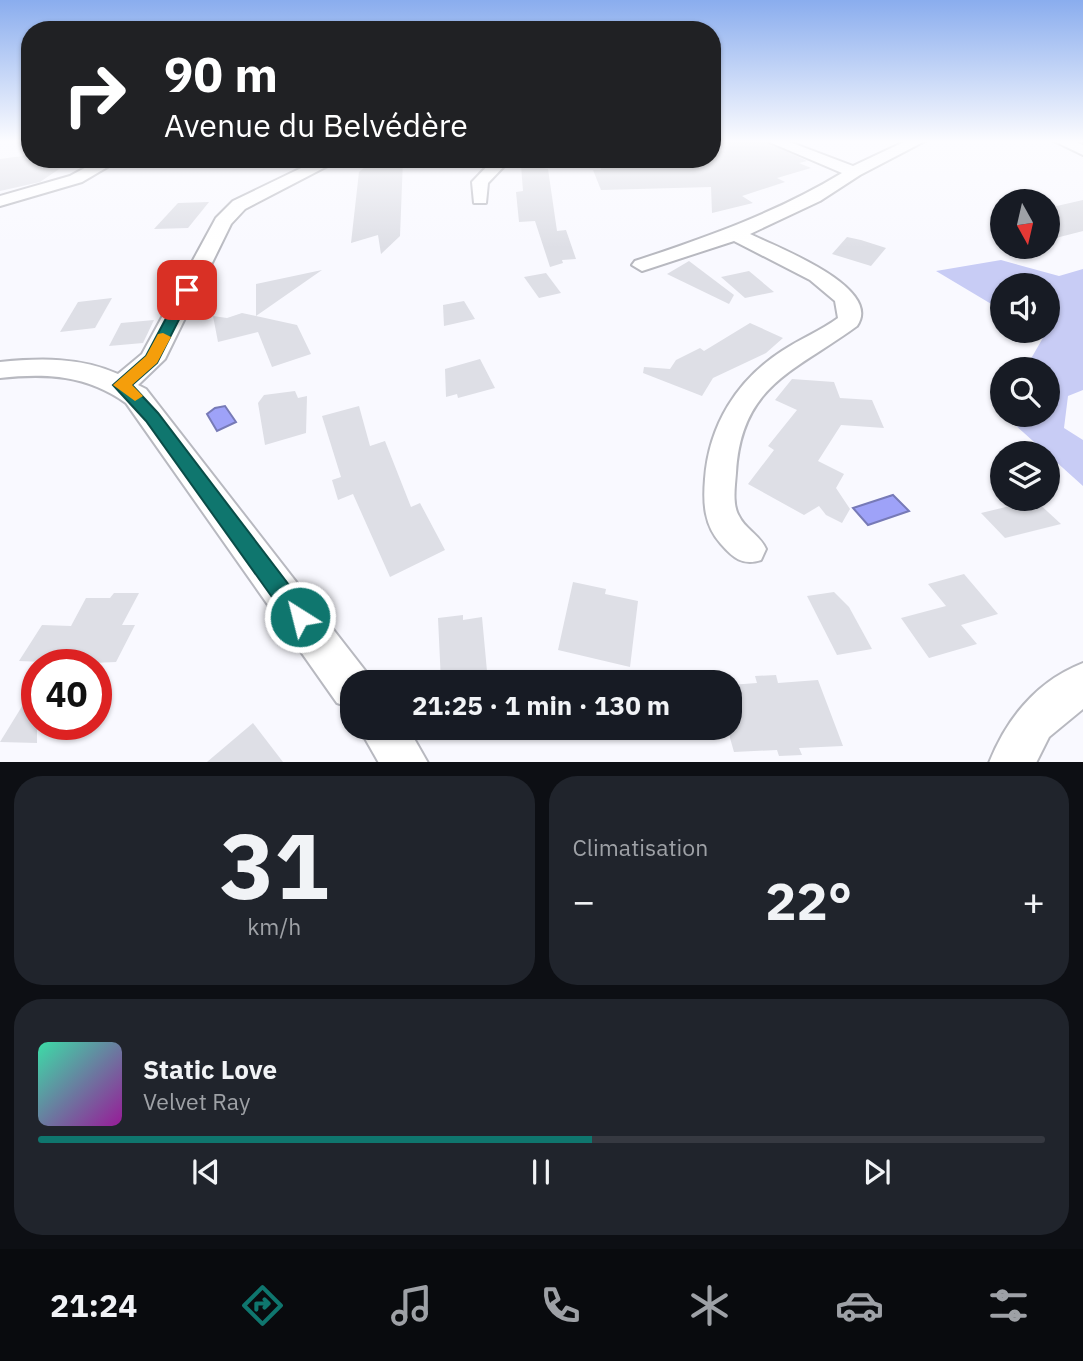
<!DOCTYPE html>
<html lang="fr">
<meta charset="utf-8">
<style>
:root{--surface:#171b24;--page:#20242c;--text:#f1f3f6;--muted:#9ea1a6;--line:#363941;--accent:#0f766e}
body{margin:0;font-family:"IBM Plex Sans",sans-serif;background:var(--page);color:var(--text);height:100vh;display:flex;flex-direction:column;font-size:26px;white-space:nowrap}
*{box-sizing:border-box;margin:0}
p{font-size:23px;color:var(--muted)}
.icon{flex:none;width:38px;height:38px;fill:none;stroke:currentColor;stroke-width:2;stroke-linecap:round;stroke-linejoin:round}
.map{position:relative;height:762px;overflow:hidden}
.details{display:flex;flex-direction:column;gap:14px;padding:14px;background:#0d0f14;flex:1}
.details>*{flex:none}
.guide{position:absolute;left:21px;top:21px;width:700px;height:147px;border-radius:28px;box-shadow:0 2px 5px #0004;background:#202124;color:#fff;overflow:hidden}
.needle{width:46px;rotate:172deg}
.fabs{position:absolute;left:990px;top:189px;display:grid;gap:14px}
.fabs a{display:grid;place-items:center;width:70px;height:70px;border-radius:50%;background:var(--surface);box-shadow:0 2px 5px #0004;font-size:35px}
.speed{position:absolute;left:21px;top:649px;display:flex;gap:14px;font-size:35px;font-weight:700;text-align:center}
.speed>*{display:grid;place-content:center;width:91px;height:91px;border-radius:50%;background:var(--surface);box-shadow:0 2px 5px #0004;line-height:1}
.speed .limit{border:10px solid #d22;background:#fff;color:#111}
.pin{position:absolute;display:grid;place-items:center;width:60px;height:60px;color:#fff;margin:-30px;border-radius:14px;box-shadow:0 4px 10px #0006}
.me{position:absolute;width:77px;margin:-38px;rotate:324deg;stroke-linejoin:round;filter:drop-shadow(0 0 5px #0008)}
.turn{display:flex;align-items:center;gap:24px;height:147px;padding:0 28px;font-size:32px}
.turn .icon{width:91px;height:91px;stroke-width:2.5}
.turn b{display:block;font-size:49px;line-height:60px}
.big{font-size:52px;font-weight:700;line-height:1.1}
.details .widget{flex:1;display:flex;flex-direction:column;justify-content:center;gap:10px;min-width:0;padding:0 24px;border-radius:28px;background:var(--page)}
.details .dial{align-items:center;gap:0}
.dial b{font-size:91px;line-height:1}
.song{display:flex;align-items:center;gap:21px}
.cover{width:84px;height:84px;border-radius:10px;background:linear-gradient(135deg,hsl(160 70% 55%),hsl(300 70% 35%))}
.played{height:7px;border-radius:4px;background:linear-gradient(90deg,var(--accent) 55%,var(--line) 55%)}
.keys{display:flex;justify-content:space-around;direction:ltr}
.heat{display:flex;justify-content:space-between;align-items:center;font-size:38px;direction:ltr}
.details .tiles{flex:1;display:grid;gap:14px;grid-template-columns:1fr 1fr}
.widget:last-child{grid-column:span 2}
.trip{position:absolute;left:340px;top:670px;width:402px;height:70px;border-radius:28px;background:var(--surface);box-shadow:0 2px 5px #0004;font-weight:700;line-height:70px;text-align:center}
.tab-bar{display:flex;height:112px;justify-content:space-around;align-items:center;background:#090b0e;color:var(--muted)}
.tab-bar .icon{width:49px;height:49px}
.tab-bar .on{color:var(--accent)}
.tab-bar b{font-size:32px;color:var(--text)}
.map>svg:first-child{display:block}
</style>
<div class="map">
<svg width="1083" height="763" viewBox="0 0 1083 763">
<rect width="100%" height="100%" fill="#f9f9ff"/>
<polygon fill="#c8ccf5" points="1001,260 1059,276 1083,269 1083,390 1068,396 1064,428 1083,440 1083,486 1004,415 1048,415 1048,369 1025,369 1044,336 1035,331 1048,331 1048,285 1003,285 1003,311 936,271"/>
<g fill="#9ea2f8" stroke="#777ab7" stroke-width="2">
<polygon points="225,406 236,422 217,431 207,414 215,408"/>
<polygon points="893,495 909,511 868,525 853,508"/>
</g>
<g fill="#dedfe6">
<polygon points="723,141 765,141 807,161 799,163 811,168 777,178 785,182 742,196 753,203 712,213 711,187 601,190 593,170 601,170 600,165 712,159 712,154 723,151"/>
<polygon points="30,155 30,159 74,159 40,182 0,191 0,159"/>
<polygon points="375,159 403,159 400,236 381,254 378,235 351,243 359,172"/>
<polygon points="521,165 548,169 557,231 566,230 576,259 562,260 563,263 550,267 535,221 519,222 516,192 523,191"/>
<polygon points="1083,200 1083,231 1048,240 1048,208"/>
<polygon points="209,202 188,228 154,229 178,203"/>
<polygon points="847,237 861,240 886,248 871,266 832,254"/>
<polygon points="689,261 734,295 729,304 667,274"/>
<polygon points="322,270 256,316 297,325 311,354 272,367 258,332 218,342 213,316 227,318 242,313 256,316 256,284"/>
<polygon points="749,271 774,292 745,298 721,277"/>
<polygon points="546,273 561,293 539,298 524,277"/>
<polygon points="112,298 95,328 60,332 78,302"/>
<polygon points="464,301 475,319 444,326 443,305"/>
<polygon points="154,320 143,343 109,346 121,323"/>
<polygon points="750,323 783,338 766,353 713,378 702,396 643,373 644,367 670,369 676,360 700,348 704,351"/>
<polygon points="480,359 495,388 458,398 457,394 446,397 445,369"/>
<polygon points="792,379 834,382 840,398 872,400 884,428 841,425 818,461 844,474 836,488 850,509 842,523 826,515 819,506 804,515 748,484 774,450 768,446 797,410 775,400"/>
<polygon points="295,391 298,398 307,396 306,433 265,445 258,403 264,395"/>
<polygon points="359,406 370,446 385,441 411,507 420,503 445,550 390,577 353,494 338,500 332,480 341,477 322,416"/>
<polygon points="1035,500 1061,524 1005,538 981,513"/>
<polygon points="964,574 998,614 961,625 977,644 929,658 901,618 946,606 928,584"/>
<polygon points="573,582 606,589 605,594 638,601 630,667 558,650"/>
<polygon points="834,592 849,607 872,649 837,655 807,596"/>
<polygon points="114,593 139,593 122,625 135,625 116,662 42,665 44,662 19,661 42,625 71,626 86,598 110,598"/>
<polygon points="463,615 463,620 482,617 488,682 441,682 438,618"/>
<polygon points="776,675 778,683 818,680 843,746 799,748 802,755 779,756 777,750 734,752 730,738 730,685 757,683 755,676"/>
<polygon points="37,682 37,743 0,742"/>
<polygon points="253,723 283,762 207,762"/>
</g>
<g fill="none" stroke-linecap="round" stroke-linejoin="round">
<defs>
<g id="minor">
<path d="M767 141H787L853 166 906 141H925L860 175 820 201 750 234C774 246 884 287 857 326 796 371 741 384 736 473 735 486 732 505 739 516 745 529 760 535 766 549L761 560C743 566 733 558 721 544 704 525 703 503 705 479 709 425 737 380 782 351 800 339 820 331 838 318L835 301 810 280 734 241 642 271 632 265 635 261C707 237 776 213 842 173Z"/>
<polygon points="1054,141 1074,141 1083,145 1083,155"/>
<polygon points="101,159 121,159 82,182 0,206 0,196 70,176"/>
<path d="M320 159H341L245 209 231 224 165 359 138 385 146 389 367 673 370 682H352V708L337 703 126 403C86 375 47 373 0 378V362C40 358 80 357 118 374L142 354 216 218 233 201Z"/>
<polygon points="494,159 511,159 488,183 486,203 474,203 472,182"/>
<path d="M1083 663V709L1049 737 1036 763H989C1007 718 1037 681 1083 663Z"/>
<polygon points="359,728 408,728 428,763 379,763"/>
</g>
</defs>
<use href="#minor" stroke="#b8b9c0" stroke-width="4"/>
<use href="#minor" fill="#fff" fill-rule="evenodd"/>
</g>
<linearGradient id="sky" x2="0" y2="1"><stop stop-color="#8aadee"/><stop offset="0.57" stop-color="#fcfcff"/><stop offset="1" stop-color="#fcfcff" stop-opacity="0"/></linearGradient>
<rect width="1083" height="248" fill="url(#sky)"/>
<polygon fill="#0f766e" stroke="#0a4d48" stroke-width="2" points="187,287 194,290 157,363 132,385 158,413 308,610 311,617 308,625 300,628 292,625 146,421 113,385 146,356 181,290"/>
<polygon fill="#f59e0b" points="163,333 171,337 157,363 132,385 143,396 135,401 113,385 146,356 158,334"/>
</svg>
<div class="fabs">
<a><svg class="needle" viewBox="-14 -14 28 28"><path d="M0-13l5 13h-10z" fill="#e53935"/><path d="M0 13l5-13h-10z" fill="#9ea1a6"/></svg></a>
<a><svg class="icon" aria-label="sound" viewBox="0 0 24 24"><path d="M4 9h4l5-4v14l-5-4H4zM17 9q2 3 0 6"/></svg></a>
<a><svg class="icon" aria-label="search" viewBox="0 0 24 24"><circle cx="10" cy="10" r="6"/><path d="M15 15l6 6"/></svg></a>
<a><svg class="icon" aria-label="layers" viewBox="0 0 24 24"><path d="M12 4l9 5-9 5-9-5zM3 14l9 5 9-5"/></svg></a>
</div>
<div class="speed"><div class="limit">40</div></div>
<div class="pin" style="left:187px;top:290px;background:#d93025"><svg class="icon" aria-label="arrive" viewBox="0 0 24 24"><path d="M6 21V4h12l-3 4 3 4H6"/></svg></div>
<svg class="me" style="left:300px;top:617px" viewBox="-20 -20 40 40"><circle r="17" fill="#0f766e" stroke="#fff" stroke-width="3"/><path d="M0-11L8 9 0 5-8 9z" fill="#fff"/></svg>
<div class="trip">21:25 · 1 min · 130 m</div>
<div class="guide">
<div class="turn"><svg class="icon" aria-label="right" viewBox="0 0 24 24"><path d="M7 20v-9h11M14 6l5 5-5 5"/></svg><div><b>90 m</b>Avenue du Belvédère</div></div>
</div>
</div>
<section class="details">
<div class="tiles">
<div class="widget dial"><b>31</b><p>km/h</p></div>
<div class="widget"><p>Climatisation</p>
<div class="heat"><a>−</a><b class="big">22°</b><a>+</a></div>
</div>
<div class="widget">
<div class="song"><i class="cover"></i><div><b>Static Love</b><p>Velvet Ray</p></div></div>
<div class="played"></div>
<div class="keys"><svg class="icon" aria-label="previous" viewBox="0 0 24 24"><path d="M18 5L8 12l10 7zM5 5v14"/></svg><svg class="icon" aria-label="pause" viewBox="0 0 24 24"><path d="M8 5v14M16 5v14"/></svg><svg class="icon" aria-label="next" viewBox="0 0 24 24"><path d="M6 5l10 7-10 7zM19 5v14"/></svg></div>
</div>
</div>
</section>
<nav class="tab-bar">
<b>21:24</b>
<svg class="icon on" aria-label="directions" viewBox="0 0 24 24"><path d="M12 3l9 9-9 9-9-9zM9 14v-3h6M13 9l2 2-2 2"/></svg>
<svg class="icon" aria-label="music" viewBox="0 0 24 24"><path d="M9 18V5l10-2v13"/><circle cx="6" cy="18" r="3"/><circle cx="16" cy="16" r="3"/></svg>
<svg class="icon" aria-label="phone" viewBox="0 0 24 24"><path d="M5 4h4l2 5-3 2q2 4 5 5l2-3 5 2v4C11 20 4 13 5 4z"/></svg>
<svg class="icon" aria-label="climate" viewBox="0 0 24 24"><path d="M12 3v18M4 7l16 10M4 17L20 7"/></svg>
<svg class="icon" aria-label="car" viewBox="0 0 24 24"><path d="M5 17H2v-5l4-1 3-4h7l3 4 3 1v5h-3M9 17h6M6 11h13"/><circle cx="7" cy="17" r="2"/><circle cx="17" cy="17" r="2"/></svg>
<svg class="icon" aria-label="filters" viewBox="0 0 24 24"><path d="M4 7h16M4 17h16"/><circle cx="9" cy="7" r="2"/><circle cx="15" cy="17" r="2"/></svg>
</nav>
